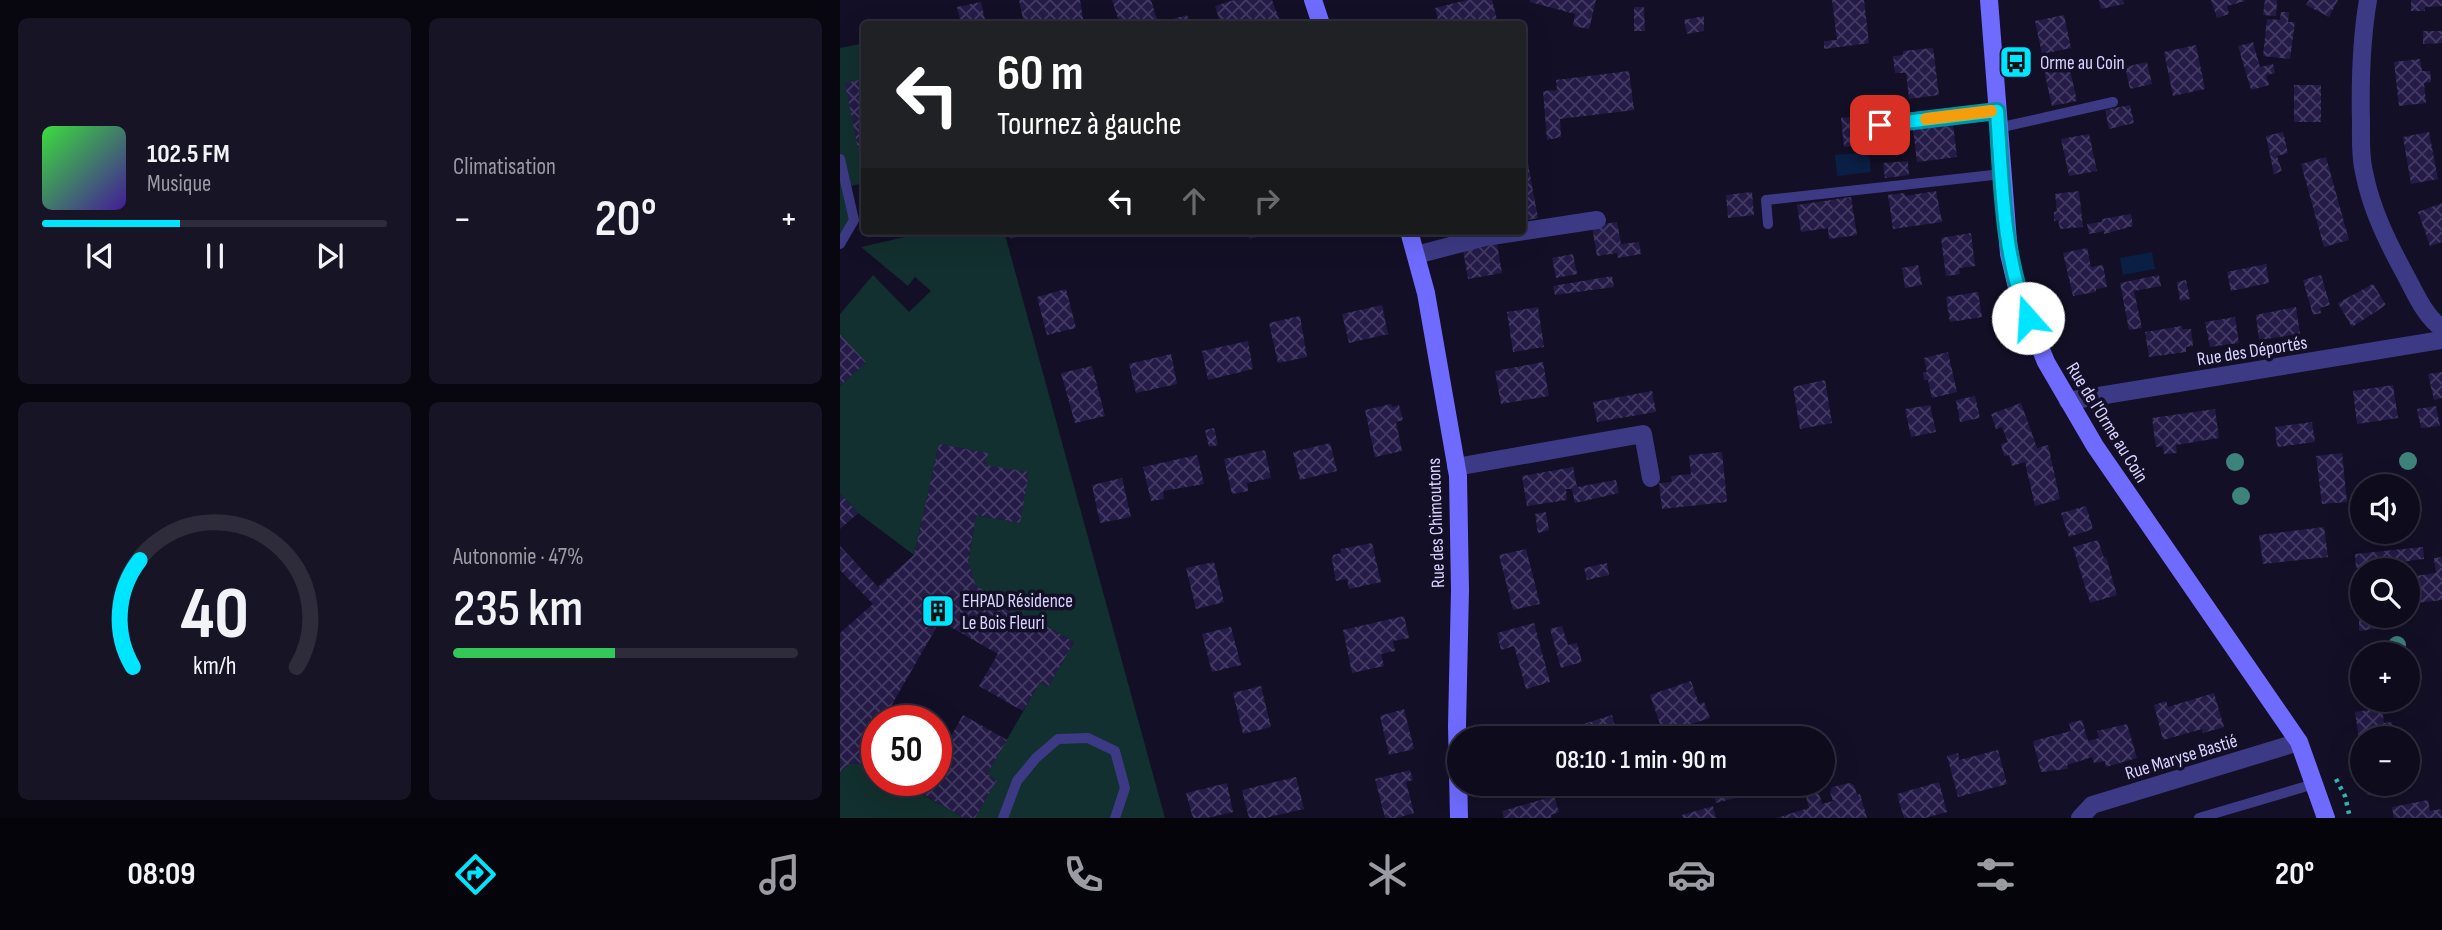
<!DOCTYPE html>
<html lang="fr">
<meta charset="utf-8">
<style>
:root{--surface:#0e0b1c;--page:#171425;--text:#f1f3f6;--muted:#9b9ba3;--line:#2e2b3b;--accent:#00e5ff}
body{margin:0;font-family:"Sofia Sans Condensed",sans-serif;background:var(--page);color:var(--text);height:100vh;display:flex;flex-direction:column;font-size:26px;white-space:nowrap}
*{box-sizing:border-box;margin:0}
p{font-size:23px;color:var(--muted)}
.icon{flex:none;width:38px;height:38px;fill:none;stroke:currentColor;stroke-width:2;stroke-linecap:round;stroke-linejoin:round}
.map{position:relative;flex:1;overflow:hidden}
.sheet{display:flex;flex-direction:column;gap:18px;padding:18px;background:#08060f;width:840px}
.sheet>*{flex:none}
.hud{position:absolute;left:21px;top:21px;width:665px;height:214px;border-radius:7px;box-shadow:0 7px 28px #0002,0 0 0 2px var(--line);background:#202124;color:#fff;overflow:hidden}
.buttons{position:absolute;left:1510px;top:474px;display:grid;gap:14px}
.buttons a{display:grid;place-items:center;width:70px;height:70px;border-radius:50%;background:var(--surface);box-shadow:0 7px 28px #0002,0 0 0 2px var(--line);font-size:35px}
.speed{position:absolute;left:21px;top:705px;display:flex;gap:14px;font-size:35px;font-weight:700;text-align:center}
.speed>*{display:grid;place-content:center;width:91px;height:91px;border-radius:50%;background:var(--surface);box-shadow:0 7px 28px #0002,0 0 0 2px var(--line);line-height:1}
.speed .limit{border:10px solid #d22;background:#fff;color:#111}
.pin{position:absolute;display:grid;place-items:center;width:60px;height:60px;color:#fff;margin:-30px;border-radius:14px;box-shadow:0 4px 10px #0006}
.me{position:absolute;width:77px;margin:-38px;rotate:341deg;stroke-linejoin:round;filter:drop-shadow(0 0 5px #0008)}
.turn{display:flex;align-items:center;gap:24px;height:147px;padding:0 21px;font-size:32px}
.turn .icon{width:91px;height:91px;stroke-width:2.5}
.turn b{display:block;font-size:49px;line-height:60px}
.lanes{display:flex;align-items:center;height:66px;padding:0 21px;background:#0003;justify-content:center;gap:35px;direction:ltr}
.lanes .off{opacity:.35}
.big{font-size:52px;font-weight:600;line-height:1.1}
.sheet .widget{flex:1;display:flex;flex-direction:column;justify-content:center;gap:10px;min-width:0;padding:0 24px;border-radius:10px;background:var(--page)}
.sheet .dial{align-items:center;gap:0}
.dial svg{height:182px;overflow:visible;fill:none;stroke:var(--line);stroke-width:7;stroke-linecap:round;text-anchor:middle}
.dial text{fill:var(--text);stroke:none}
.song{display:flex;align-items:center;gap:21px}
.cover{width:84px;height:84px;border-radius:10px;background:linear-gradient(135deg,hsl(120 70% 55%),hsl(260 70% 35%))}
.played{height:7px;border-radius:4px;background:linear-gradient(90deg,var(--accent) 40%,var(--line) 40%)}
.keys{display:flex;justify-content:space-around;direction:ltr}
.heat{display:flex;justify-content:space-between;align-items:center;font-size:38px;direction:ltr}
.charge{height:10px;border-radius:5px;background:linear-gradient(90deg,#34c759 47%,var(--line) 0)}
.sheet .tiles{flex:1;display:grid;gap:18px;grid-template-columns:repeat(2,1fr)}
.trip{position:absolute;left:607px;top:726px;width:388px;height:70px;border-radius:35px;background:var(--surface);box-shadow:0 7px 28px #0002,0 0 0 2px var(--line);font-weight:600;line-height:70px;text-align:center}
.tabs{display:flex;height:112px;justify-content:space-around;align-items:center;background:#06040b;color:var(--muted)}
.tabs .icon{width:49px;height:49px}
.tabs .active{color:var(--accent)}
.tabs b{font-size:32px;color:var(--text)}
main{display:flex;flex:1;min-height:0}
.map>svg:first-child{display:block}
</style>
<main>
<section class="sheet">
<div class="tiles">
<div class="widget">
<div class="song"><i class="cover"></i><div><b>102.5 FM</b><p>Musique</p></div></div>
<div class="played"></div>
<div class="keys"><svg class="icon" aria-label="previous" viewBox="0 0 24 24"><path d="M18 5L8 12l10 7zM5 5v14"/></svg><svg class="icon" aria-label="pause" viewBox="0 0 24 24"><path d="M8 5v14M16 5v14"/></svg><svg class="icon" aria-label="next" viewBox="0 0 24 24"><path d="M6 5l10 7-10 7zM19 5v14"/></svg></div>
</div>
<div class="widget"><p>Climatisation</p>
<div class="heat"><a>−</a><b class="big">20°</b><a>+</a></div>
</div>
<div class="widget dial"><svg viewBox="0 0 100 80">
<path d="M14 69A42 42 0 1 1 86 69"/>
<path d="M14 69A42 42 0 0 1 17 22" stroke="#00e5ff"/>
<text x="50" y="56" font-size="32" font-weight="700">40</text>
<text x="50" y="72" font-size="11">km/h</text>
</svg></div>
<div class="widget"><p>Autonomie · 47%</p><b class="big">235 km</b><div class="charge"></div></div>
</div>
</section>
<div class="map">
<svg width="1602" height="818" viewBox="0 0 1602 818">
<defs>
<pattern id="building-cross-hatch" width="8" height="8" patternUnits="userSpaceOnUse" patternTransform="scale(1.75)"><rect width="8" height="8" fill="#241b47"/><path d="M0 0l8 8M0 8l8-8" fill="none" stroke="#433b63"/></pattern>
</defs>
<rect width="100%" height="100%" fill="#130f26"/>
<g fill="#12302f">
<polygon points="24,43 24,183 7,187 14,220 0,244 0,48"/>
<polygon points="91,231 164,231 325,818 135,818 156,780 147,774 200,682 208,687 234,642 187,615 177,631 165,623 173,607 136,586 128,562 136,515 180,523 145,465 147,453 99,444 74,555 18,513 0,493 0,386 26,362 0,334 0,314 33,275 69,312 91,291 75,277 68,286 21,247"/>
<polygon points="29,763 37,768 37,780 59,781 124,818 0,818 0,772 9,764"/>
</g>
<g fill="#0a1f44">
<polygon points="1029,152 1031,172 997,176 995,155"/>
<polygon points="1312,252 1315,269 1283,275 1280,258"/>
</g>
<g fill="url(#building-cross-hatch)">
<polygon points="179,0 240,0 244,24 184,24"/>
<polygon points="272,0 311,0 318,23 347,15 350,24 280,24"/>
<polygon points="394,0 432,0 441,24 381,24 375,6"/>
<polygon points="627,0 652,0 658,24 599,24 595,8"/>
<polygon points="690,0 756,0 749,29 733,26 735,14 690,2"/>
<polygon points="992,0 1024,0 1029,43 984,49 984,41 997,40"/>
<polygon points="1259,0 1283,0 1284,4 1261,9"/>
<polygon points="1371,0 1405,0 1405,1 1387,6 1389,14 1377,18"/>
<polygon points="1425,0 1437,0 1436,16 1423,15"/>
<polygon points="1469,0 1498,0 1489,17 1466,5"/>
<polygon points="1571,0 1602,0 1602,6 1585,7 1585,11 1571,11"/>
<polygon points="141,2 146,24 121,24 117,7"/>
<polygon points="794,7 804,7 805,31 794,31"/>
<polygon points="1441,12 1449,12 1448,22 1455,22 1450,59 1423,56 1427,19 1440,20"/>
<polygon points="1224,15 1231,48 1202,54 1195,21"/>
<polygon points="864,16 864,31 847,34 844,20"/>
<polygon points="1583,31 1602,31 1602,43 1583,44"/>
<polygon points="1413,42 1420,67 1433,64 1435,73 1426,75 1429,85 1411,90 1398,46"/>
<polygon points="1356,45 1365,89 1333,96 1324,52"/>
<polygon points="1093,48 1099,95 1069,99 1066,73 1055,73 1053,56 1063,55 1063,51"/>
<polygon points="1580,59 1582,71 1590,71 1591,82 1584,83 1586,103 1559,106 1554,62"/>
<polygon points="1228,61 1237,101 1212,106 1203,66"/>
<polygon points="1307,62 1312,84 1290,89 1285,67"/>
<polygon points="789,71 794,110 720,119 721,137 707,140 703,91 717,90 716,80"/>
<polygon points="24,79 24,147 18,149 5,83"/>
<rect x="1454" y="85" width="27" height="37"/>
<polygon points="1290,105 1294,123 1269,129 1265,110"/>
<polygon points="1028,115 1031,145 1004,147 1001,118"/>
<polygon points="1113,124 1117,157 1077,162 1073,129"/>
<polygon points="1443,132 1448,153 1437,156 1442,171 1434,174 1426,136"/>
<polygon points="1589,132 1598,179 1571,184 1563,137"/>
<polygon points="1249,134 1257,171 1229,176 1221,139"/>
<polygon points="1486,157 1509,240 1484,247 1461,164"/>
<polygon points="1068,161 1069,175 1045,178 1043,163"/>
<polygon points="688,164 698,218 682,221 682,165"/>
<polygon points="1096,191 1102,222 1053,229 1048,195 1064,193 1065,196"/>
<polygon points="1239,191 1243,227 1220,229 1218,220 1214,221 1214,212 1217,211 1215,194"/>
<polygon points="912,192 914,215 888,218 886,195"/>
<polygon points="1011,197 1017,235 989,239 988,228 961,232 957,205"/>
<polygon points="1602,203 1602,242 1590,246 1578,212"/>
<polygon points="1291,214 1293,226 1264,234 1264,231 1249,234 1247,224 1262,222 1262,219"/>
<polygon points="777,222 781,244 799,242 801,254 778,258 777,253 757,256 752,226"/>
<polygon points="168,231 193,231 194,232 170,239"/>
<polygon points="408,231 441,231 441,232 409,239"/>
<polygon points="469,231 493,231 493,232 470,237"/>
<polygon points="1131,233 1135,266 1119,268 1120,274 1106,276 1101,238"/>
<polygon points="657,244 662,273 628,279 623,249"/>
<polygon points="1247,248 1251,267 1263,265 1267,287 1256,289 1256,292 1233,296 1223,253"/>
<polygon points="733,254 737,274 716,278 712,258"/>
<polygon points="1426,264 1429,283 1391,291 1387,272"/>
<polygon points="1078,265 1082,285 1065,288 1062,268"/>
<polygon points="1319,275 1321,286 1294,291 1302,328 1289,330 1280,283"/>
<polygon points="1481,275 1490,305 1480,308 1481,313 1473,315 1463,280"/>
<polygon points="772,276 774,287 715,295 713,286"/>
<polygon points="1346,280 1350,299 1340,301 1337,282"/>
<polygon points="1533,284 1546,305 1512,327 1498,303"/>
<polygon points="226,289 236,328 207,335 197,297"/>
<polygon points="1138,292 1142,317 1110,322 1106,297"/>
<polygon points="542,305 548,334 509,343 502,314"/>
<polygon points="698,307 704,347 673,352 667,312"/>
<polygon points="1456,307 1460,334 1419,340 1416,315"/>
<polygon points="460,316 467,357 438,363 429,323"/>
<polygon points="1395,317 1399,343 1370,347 1365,322"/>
<polygon points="1342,326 1342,329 1351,329 1353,346 1346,347 1346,352 1309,357 1305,332"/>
<polygon points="0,334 26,362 0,386"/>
<polygon points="408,341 413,369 368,380 362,351"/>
<polygon points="1108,352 1117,392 1092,398 1088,380 1084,380 1083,373 1087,372 1084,358"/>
<polygon points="331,354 337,384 296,393 289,364"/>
<polygon points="703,362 709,396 661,404 655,371"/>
<polygon points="252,366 265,416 235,423 221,373"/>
<polygon points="1602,372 1602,398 1594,400 1588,374"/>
<polygon points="985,380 992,423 960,429 953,387"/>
<polygon points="1553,385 1558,418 1517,424 1513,391"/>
<polygon points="812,391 816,412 757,422 753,402"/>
<polygon points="1135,396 1140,418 1120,422 1116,400"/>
<polygon points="1181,403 1197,448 1208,445 1220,499 1195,506 1185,462 1172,466 1169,455 1164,456 1161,444 1168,442 1162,427 1156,429 1151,414"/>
<polygon points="551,404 552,407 559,405 563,420 556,422 562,451 535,457 525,410"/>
<polygon points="1090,405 1096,432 1071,437 1065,409"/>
<polygon points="1596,406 1600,426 1581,428 1577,409"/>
<polygon points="1375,409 1379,438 1336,445 1337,453 1324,454 1323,446 1316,447 1312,418"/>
<polygon points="1472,422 1475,442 1437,447 1435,427"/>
<polygon points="374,428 378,445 369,447 365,430"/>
<polygon points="490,443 497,471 460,480 453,452"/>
<polygon points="99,444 148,453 145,465 189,472 180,523 136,515 128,562 136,586 174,607 165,623 177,631 187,615 234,642 208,687 200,682 183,711 139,686 158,654 100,621 47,713 60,721 37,721 37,768 29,763 9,764 0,772 0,633 33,604 0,570 0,546 38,587 74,555"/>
<polygon points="425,450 431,478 407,483 408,491 392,494 384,459"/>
<polygon points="882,452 887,502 822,509 819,483 832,482 831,476 851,474 849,455"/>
<polygon points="1502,453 1507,502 1482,504 1476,456"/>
<polygon points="357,455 364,484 323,491 324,499 311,501 303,467"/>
<polygon points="733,467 737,487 776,480 779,493 735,503 732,489 726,489 727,500 687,506 682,476"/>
<polygon points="282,478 291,517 260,523 252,485"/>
<polygon points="0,493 18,513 0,529"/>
<polygon points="1572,498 1576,520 1568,522 1568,499"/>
<polygon points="1246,506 1253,529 1229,537 1221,513"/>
<polygon points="706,512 709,530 698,533 695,514"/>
<polygon points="1484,527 1488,557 1423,564 1419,535"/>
<polygon points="1258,540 1264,558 1266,557 1277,595 1250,603 1233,547"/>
<polygon points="532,543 541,582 509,589 507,579 496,581 492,560 493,555 501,553 501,549"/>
<polygon points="1583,547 1584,559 1516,568 1515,554"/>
<polygon points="686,549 700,604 673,610 659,555"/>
<polygon points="1602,557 1602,600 1568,604 1568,577 1596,573 1594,558"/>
<polygon points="374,562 384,602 356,609 346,568"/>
<polygon points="767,563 769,575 747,580 744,568"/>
<polygon points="1522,614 1522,616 1549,616 1551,627 1519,631 1519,615"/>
<polygon points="564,616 569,638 553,641 555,651 541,654 544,666 512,673 503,630"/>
<polygon points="694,623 710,682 686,689 674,646 661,650 657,633"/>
<polygon points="722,626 728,645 737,643 742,662 721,668 710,629"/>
<polygon points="391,627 401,665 372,672 362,634"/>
<polygon points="851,681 859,704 864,702 870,718 823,733 810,695"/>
<polygon points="421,686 431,727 403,734 393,693"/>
<polygon points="1374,693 1384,727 1363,733 1362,729 1323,740 1314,705 1326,701 1328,707"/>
<polygon points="1542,708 1544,723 1552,722 1554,738 1522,738 1521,753 1515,712"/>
<polygon points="564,709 574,749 549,755 540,716"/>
<polygon points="123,715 167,740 147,774 157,780 135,818 124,818 59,780 96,780 96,742 105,747"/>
<polygon points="772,715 778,738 740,738 737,726"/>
<polygon points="1242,720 1248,741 1259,738 1257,731 1287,724 1297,758 1266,767 1265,761 1254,763 1252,757 1227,765 1228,769 1201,772 1193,741 1231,731 1229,723"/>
<polygon points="1158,750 1167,784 1118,797 1107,756 1118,753 1119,760"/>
<polygon points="570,770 573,780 566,782 574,813 557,818 545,818 535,779"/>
<polygon points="456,777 464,809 425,818 409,818 402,790"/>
<polygon points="1099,782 1107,812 1085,818 1064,818 1057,794"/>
<polygon points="387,783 393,812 367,818 353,818 346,793"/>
<polygon points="1010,783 1014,785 1017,795 1020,794 1027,818 936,818 969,808 964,789 977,786 982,804 993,801 990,792 992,787"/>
<polygon points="678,784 706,784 706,785 681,793"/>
<polygon points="882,784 895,784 899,797 876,803 872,787"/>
<polygon points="1525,784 1559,784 1560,790 1527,795"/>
<polygon points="714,796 719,812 711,815 712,818 664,818 662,811"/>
<polygon points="1588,800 1590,811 1601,809 1602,818 1554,818 1552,807"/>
<polygon points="873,806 876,818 843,818 842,815"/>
</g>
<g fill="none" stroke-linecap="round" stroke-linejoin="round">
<polyline stroke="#2fb8b0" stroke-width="4.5" stroke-dasharray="3.5 5" stroke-linecap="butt" points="1496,779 1505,796 1510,818"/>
<g stroke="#3d3a85" stroke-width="10">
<polyline points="1040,125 1157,111"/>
<polyline points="1158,128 1273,102"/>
<polyline points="0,159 14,220 0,244"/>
<polyline points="928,224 926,200 1162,174"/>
<polyline points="163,818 177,781 196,758 218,739 248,738 275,751 285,788 275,818"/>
<polyline points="1359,818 1474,784"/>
</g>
<g stroke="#3d3a85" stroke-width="18">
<path d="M1528 0C1521 41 1520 81 1521 123 1521 139 1520 156 1524 172 1531 209 1548 243 1566 276 1575 293 1586 318 1602 328"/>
<polyline points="576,255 645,237 757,220"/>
<polyline points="1228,401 1602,340"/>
<polyline points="616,467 803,434 811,478"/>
<polyline points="1240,818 1252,805 1459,742"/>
</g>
<g stroke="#6f6bff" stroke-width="18">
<polyline points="473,0 481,24"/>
<polyline points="1149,0 1169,254 1179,296 1206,362 1255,446 1459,742 1486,818"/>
<polyline points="569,231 586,293 618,476 620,590 617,726 619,818"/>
</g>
</g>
<g fill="#3d827b">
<circle cx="1568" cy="461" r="9"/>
<circle cx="1395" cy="462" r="9"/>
<circle cx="1401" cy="496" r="9"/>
<circle cx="1557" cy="645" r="9"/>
</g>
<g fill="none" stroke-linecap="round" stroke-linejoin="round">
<defs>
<path id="route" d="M1040 125 1157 111C1162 180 1162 253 1188 318"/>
</defs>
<use href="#route" stroke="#0095a6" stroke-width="18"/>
<use href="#route" stroke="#00e5ff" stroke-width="12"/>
<polyline stroke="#f59e0b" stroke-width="12" points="1086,119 1151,111"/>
</g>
<defs>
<symbol id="bus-square" viewBox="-11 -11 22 22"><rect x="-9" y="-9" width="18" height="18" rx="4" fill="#00e5ff" stroke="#130f26"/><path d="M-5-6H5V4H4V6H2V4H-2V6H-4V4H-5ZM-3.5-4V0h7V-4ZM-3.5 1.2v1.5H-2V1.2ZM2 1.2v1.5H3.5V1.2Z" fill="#111"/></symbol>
<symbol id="building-square" viewBox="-11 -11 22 22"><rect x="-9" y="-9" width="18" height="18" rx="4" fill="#00e5ff" stroke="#130f26"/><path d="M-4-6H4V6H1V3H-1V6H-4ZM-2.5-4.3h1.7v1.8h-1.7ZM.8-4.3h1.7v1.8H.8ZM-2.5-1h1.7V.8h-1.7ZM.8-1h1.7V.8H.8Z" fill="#111"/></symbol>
</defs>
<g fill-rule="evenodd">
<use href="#bus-square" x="1157" y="43" width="38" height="38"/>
<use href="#building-square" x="79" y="592" width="38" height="38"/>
</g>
<g text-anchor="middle" stroke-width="7" stroke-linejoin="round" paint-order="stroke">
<g font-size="19" fill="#d9d4ff" stroke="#130f26" text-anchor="start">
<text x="1200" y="69">Orme au Coin</text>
<text x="122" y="607">EHPAD Résidence<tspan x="122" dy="22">Le Bois Fleuri</tspan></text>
</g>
<g font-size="19" fill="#d9d4ff" stroke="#130f26">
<text transform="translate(1412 350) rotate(-9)" y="7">Rue des Déportés</text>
<text transform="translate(1268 422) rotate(58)" y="7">Rue de l'Orme au Coin</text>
<text transform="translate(595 523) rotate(-92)" y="7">Rue des Chimoutons</text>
<text transform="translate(1341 756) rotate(-17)" y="7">Rue Maryse Bastié</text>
</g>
</g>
</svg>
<div class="buttons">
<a><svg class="icon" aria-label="sound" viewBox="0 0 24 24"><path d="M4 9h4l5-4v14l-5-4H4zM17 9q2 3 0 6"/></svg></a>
<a><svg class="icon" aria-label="search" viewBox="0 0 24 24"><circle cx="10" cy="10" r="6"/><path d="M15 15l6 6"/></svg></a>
<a>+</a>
<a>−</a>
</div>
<div class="speed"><div class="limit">50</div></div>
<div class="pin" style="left:1040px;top:125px;background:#d93025"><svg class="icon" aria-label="arrive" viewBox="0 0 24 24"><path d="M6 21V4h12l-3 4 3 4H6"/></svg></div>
<svg class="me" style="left:1188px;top:318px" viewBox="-20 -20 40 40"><circle r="19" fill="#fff"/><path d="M0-13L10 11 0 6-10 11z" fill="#00e5ff"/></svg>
<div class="trip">08:10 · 1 min · 90 m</div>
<div class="hud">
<div class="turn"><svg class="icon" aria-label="left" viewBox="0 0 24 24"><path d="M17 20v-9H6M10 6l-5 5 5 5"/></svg><div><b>60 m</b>Tournez à gauche</div></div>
<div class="lanes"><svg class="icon" aria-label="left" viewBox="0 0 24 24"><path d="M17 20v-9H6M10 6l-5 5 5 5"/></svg><svg class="icon off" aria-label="ahead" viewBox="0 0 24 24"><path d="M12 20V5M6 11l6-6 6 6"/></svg><svg class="icon off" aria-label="right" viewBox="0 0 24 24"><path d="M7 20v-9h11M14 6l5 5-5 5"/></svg></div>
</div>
</div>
</main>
<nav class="tabs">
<b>08:09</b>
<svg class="icon active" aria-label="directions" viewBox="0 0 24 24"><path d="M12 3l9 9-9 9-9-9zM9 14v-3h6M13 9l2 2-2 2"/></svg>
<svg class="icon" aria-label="music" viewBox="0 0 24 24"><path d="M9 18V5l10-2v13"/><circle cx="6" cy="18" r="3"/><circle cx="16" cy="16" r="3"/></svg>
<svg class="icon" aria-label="phone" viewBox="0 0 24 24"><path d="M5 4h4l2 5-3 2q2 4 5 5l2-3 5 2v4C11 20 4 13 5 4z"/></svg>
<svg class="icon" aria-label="climate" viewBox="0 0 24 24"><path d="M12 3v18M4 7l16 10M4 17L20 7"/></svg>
<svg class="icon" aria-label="car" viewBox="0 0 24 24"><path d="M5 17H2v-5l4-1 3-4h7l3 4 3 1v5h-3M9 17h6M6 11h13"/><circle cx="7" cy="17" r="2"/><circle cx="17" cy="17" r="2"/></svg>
<svg class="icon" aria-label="filters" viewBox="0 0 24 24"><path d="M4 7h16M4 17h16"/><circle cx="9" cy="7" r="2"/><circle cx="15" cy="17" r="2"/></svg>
<b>20°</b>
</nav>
